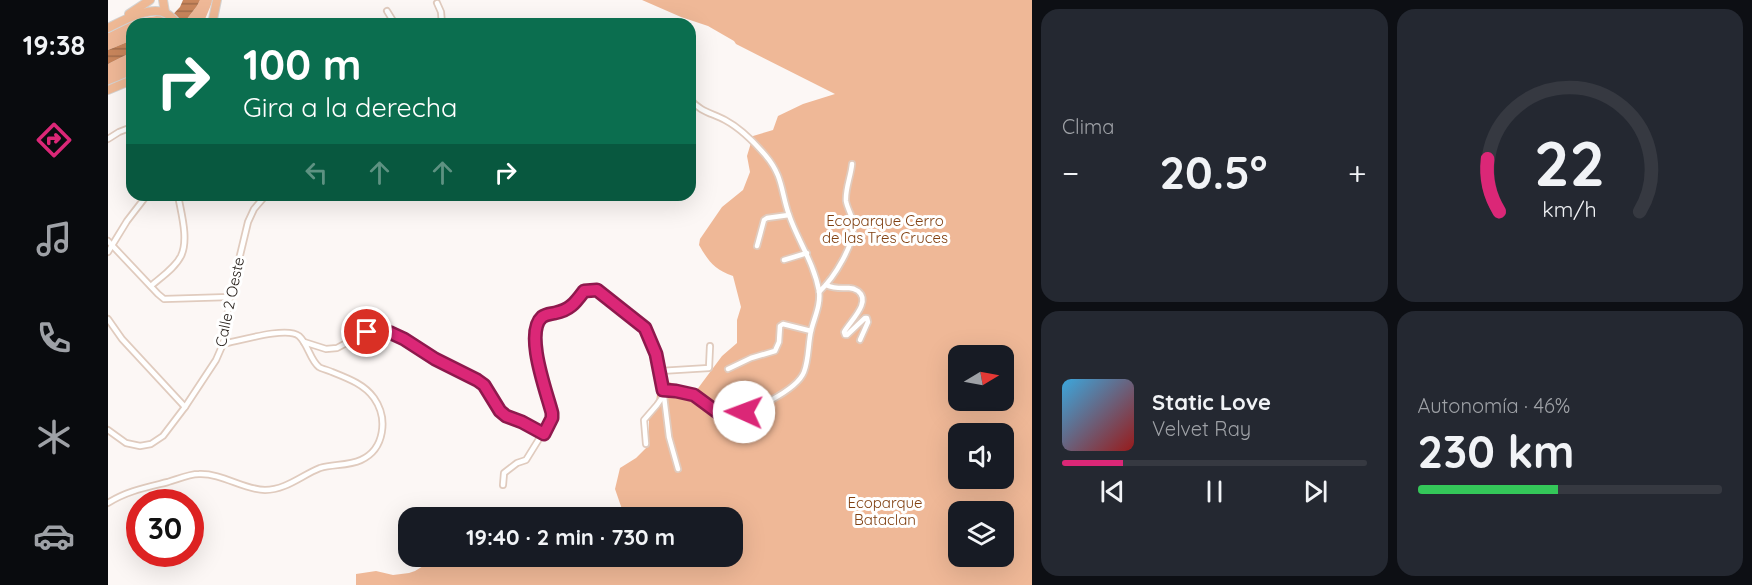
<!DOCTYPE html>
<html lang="es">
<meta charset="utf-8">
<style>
:root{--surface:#171b24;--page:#242831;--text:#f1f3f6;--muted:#9ea1a6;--line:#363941;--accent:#db2777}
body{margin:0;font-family:Quicksand,sans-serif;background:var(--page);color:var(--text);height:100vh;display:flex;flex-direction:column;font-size:22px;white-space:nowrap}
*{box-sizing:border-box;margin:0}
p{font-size:20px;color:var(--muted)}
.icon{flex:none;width:33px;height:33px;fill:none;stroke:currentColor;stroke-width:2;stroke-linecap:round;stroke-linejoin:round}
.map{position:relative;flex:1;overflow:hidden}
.details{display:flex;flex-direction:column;gap:9px;padding:9px;background:#0d0f14;width:720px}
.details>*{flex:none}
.hud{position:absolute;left:18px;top:18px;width:570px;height:183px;border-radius:18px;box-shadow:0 6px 24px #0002;background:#0b6e4f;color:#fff;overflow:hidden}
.needle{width:39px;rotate:80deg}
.tools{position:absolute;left:840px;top:345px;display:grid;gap:12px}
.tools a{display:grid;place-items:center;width:66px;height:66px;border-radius:12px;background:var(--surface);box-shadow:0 6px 24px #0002;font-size:30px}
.speed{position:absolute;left:18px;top:489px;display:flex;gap:12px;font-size:30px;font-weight:700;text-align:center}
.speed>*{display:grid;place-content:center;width:78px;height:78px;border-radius:50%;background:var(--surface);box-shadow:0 6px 24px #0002;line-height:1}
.speed .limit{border:9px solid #d22;background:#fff;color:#111}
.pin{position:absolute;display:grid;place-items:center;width:51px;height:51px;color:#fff;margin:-26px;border:3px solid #fff;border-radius:50%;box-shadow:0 2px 6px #0007}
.me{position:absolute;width:66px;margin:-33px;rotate:272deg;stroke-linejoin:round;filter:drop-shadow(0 0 4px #0008)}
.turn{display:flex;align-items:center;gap:21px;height:126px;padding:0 18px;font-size:27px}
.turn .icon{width:78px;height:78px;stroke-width:2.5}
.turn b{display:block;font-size:42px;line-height:51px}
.lanes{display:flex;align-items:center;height:57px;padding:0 18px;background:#0003;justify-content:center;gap:30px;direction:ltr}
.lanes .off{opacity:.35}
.big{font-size:45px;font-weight:700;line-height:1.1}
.details .tile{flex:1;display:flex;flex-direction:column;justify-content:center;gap:9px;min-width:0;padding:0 21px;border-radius:18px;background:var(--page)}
.details .dial{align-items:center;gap:0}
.dial svg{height:156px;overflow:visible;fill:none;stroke:var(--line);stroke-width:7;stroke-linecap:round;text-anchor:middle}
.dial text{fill:var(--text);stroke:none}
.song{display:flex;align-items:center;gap:18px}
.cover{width:72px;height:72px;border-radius:9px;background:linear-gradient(135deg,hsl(200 70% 55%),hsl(0 70% 35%))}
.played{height:6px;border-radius:3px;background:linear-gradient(90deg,var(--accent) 20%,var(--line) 20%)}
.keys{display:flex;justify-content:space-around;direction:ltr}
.heat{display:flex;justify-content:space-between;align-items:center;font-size:33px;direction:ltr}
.charge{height:9px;border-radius:4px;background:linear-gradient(90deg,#34c759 46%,var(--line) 0)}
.details .tiles{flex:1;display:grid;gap:9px;grid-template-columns:repeat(2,1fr)}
.trip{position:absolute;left:290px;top:507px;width:345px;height:60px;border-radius:18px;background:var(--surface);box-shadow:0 6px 24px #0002;font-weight:700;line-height:60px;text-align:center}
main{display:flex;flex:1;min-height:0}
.menu{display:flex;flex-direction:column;width:108px;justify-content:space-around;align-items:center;background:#090b0e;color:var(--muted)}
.menu .icon{width:42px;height:42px}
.menu .current{color:var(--accent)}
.menu b{font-size:27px;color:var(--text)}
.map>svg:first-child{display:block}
</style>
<main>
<nav class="menu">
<b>19:38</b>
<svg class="icon current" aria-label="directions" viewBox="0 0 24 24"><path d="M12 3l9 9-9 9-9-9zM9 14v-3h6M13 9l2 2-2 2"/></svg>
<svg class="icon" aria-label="music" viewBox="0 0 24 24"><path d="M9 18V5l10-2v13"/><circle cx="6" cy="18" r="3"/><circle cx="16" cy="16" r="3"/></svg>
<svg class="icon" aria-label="phone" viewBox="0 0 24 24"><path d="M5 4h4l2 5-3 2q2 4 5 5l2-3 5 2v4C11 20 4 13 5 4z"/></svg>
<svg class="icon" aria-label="climate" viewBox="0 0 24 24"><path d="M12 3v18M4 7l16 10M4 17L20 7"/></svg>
<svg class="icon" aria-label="car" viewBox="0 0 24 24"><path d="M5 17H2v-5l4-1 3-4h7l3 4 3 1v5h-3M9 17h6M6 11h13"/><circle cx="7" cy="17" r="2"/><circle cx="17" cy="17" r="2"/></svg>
</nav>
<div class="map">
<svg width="924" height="585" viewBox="0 0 924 585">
<defs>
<pattern id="water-rules" width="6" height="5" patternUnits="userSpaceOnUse" patternTransform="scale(1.5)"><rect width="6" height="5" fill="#c9865c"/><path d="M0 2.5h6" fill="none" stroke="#a36d4b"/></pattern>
</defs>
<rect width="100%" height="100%" fill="#fcf7f5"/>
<g fill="#efb897" fill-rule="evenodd">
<polygon points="92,0 105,0 95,24 75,24 89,6"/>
<path d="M534 0H924V585H248V574L268 571 285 575 301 573 307 571 330 557H348L359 565 367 567 401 563 414 556H624V518L510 517 515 512 507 489 512 468 528 458 541 445V421L538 416 548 403 550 386 558 381 588 391 614 356 629 343V320L633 307 625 276C606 269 601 262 591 245L592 239 614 207 635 190 642 172 639 156 645 136 665 130 670 116 695 104 727 94 628 44 626 41 600 26 573 17ZM850 356H896V400H850ZM850 434H896V478H850ZM850 512H896V556H850Z"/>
<polygon points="55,15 61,20 56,24 24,24 24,40 0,50 0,33 29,19"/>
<polygon points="24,52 24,76 0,86 0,64"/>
</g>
<g fill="url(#water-rules)">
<polygon points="75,0 92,0 89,6 75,24 56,24 72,7"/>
<polygon points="24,40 24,52 0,64 0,50"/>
</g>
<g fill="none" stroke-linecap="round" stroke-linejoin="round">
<defs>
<g id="minor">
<polyline points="329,3 333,12 334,24"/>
<polyline points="279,11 287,24"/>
<polyline points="0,139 11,132 24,127"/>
<polyline points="0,241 50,294 56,299 122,297"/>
<polyline points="649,246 656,220 659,218 681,215"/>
<polyline points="0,252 19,221 39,195"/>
<polyline points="676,260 699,253"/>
<path d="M718 285C727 289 732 288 741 288 745 288 747 289 750 291 764 302 742 321 736 332L737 335H739L757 318H759L760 322 752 340"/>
<path d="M43 286C53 277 67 268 73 256 81 239 73 213 70 195"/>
<path d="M711 292C726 278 748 243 745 223 744 215 739 208 738 201 737 189 743 176 744 164"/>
<polyline points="0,319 14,339 77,407"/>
<polyline points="196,342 218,349 229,348 259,332 264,330 283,333 296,339 327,359 369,379 376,385 392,411 398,416 414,422 436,434"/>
<polyline points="620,369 643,358 667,351 671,342 672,326 675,324 703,331"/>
<polyline points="552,371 601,368 602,346"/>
<path d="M555 390C566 391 577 391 587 396 599 403 607 414 623 414 641 414 689 390 696 372 701 359 700 344 703 331 706 318 713 305 711 291 706 263 690 241 681 215 673 192 675 176 658 156 647 143 632 128 617 120 604 113 592 112 582 99"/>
<polyline points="0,430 18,443 32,446 43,444 55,436 77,407 108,360 115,344 122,297 140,222 146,209 158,195"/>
<polyline points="538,444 536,420 549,405 556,395"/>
<path d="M395 485 396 473 409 463 418 460 444 418V413L427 340C427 333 428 324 433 318 440 310 455 313 464 307 475 298 473 283 493 291L537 328 544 341 554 380 561 437 570 469"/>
<path d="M0 503C18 491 40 487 60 482 70 479 81 474 91 474 114 473 136 490 157 490 178 490 194 475 212 468 225 464 240 466 253 460 277 449 280 418 266 398 256 384 239 378 224 372 220 370 214 369 211 367 202 360 200 344 191 336 179 326 131 341 115 344"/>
</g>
<g id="primary">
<polyline points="55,0 57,12"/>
<polyline points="21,14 42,0"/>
<polyline points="104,24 109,0"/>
<path d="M0 28C14 21 44 4 59 14 63 16 67 21 70 24"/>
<polyline points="0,90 24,80"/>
</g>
</defs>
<use href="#minor" stroke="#e0cbbe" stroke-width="8"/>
<use href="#primary" stroke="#d4d3d2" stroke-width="10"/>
<use href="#minor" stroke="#fff" stroke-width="4.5"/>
<use href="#primary" stroke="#efb995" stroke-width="8"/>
</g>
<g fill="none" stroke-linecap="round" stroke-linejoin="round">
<defs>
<path id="route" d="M259 332 264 330 283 333 296 339 327 359 369 380 376 385 392 411 398 416 414 422 436 434 444 418V413C439 393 416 333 434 317 438 314 443 314 447 313 462 310 467 303 476 291L489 290 537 328 548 354 555 390 568 391 586 395 609 412 622 414 636 412"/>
</defs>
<use href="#route" stroke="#8e194d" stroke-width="15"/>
<use href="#route" stroke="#db2777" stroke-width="10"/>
</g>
<g text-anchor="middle" stroke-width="6" stroke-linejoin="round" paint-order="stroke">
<g font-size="15" fill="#814112" stroke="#fff">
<text x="777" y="226">Ecoparque Cerro<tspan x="777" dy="17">de las Tres Cruces</tspan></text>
<text x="777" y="508">Ecoparque<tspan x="777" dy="17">Bataclan</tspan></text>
</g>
<g font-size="15" fill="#28211c" stroke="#fff">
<text transform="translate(122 302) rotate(-78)" y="5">Calle 2 Oeste</text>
</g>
</g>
</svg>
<div class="tools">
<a><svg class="needle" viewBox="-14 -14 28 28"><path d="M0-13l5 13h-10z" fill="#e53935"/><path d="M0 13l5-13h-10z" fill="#9ea1a6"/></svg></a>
<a><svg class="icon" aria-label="sound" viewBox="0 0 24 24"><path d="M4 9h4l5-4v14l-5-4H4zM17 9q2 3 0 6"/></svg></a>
<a><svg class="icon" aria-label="layers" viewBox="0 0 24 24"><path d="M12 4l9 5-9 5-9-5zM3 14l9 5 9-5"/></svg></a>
</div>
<div class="speed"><div class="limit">30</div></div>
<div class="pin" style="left:259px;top:332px;background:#d93025"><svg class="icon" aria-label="arrive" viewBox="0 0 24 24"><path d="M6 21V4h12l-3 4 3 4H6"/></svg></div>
<svg class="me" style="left:636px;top:412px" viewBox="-20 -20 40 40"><circle r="19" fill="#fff"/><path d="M0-13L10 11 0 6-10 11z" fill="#db2777"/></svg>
<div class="trip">19:40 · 2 min · 730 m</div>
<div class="hud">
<div class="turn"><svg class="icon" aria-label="right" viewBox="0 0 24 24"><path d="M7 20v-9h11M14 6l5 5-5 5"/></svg><div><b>100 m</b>Gira a la derecha</div></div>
<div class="lanes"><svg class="icon off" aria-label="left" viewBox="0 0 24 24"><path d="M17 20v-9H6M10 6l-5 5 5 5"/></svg><svg class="icon off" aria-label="ahead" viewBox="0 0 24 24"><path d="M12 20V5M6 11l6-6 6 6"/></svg><svg class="icon off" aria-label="ahead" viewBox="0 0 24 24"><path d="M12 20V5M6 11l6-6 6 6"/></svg><svg class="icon" aria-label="right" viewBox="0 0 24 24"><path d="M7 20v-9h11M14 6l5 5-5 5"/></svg></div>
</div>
</div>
<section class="details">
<div class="tiles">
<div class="tile"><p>Clima</p>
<div class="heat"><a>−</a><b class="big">20.5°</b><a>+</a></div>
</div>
<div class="tile dial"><svg viewBox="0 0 100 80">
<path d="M14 69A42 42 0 1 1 86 69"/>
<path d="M14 69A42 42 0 0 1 8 42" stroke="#db2777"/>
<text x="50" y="56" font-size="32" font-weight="700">22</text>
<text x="50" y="72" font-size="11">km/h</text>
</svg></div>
<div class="tile">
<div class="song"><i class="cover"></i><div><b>Static Love</b><p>Velvet Ray</p></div></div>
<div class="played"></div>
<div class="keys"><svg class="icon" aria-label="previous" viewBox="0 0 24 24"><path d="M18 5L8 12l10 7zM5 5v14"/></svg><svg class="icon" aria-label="pause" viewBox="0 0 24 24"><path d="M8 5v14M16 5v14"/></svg><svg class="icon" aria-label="next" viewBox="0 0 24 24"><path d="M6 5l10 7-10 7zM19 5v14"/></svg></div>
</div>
<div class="tile"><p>Autonomía · 46%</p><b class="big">230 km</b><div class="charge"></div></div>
</div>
</section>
</main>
